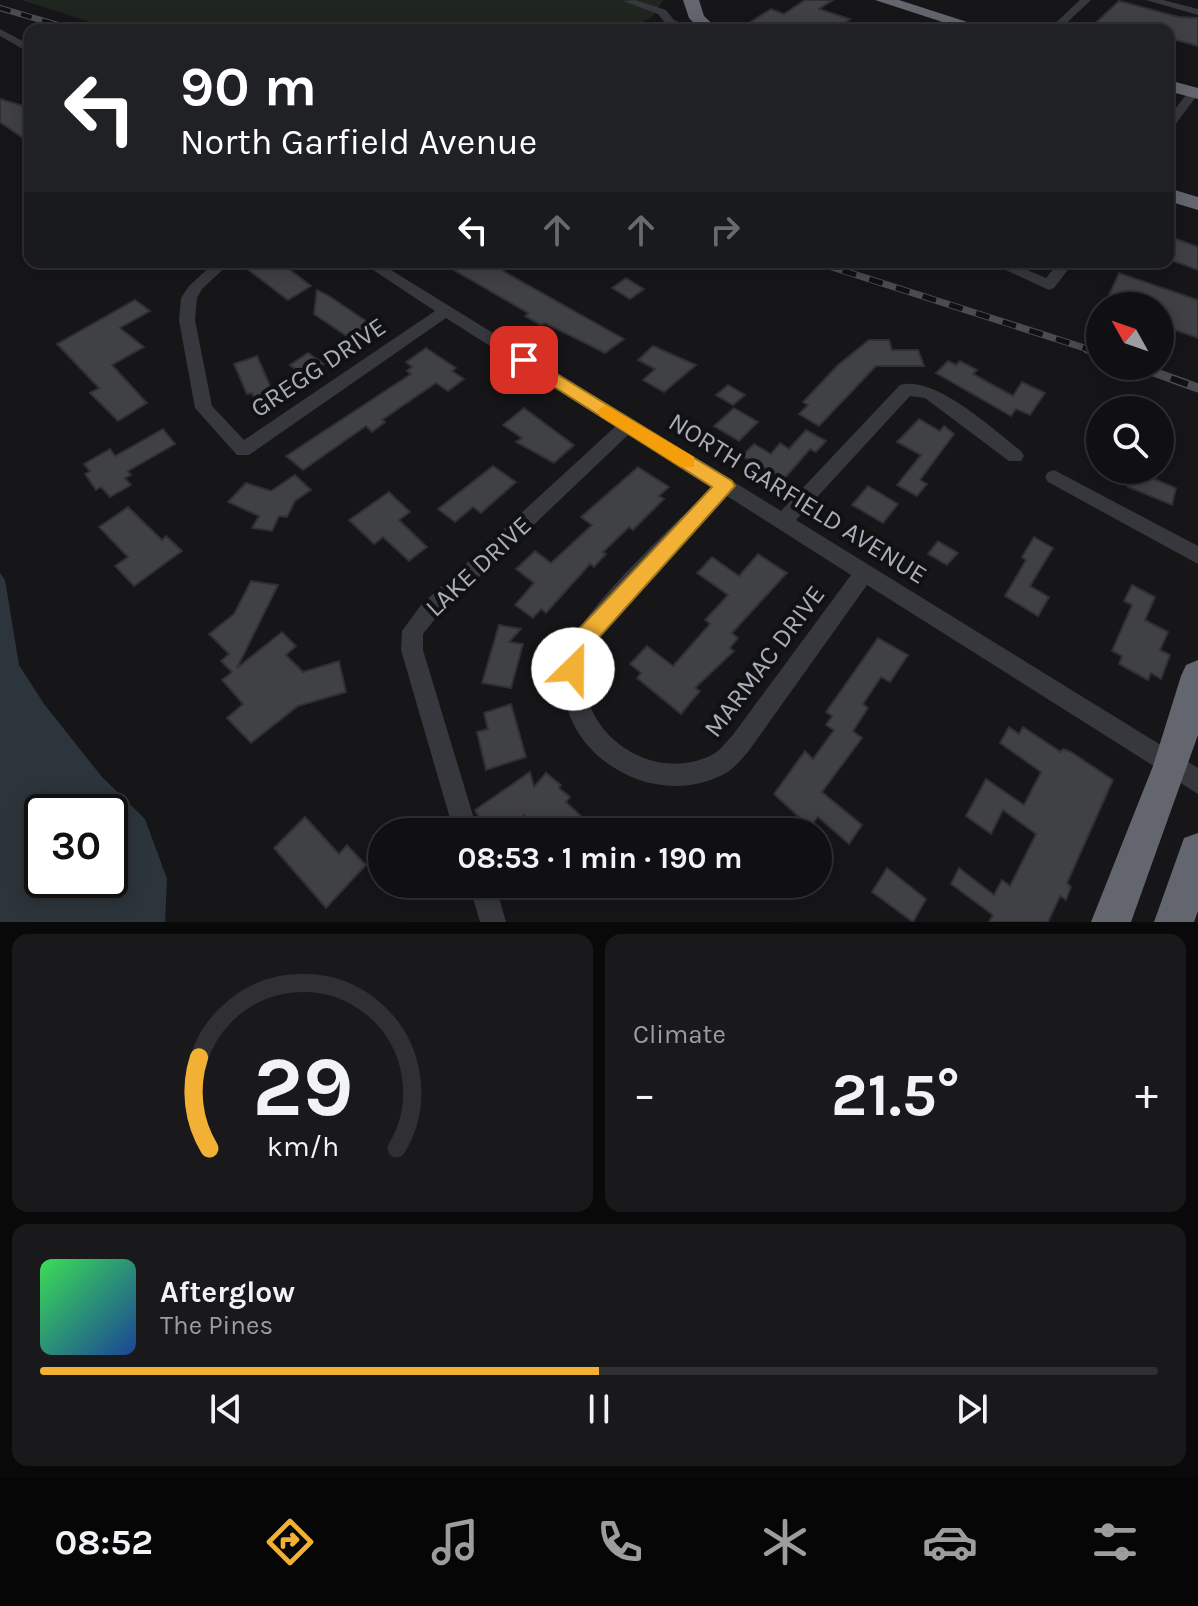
<!DOCTYPE html>
<meta charset="utf-8">
<style>
:root{--surface:#101012;--page:#19191b;--text:#f1f3f6;--muted:#9c9d9f;--line:#303032;--accent:#f2b134}
body{margin:0;font-family:Karla,sans-serif;background:var(--page);color:var(--text);height:100vh;display:flex;flex-direction:column;font-size:30px;white-space:nowrap}
*{box-sizing:border-box;margin:0}
p{font-size:26px;color:var(--muted)}
.icon{flex:none;width:44px;height:44px;fill:none;stroke:currentColor;stroke-width:2;stroke-linecap:round;stroke-linejoin:round}
.map{position:relative;height:922px;overflow:hidden}
.drawer{display:flex;flex-direction:column;gap:12px;padding:12px;background:#09090a;flex:1}
.drawer>*{flex:none}
.top-card{position:absolute;left:24px;top:24px;width:1150px;height:244px;border-radius:16px;box-shadow:0 4px 20px #0003,0 0 0 2px var(--line);background:#202124;color:#fff;overflow:hidden}
.needle{width:52px;rotate:310deg}
.tools{position:absolute;left:1086px;top:292px;display:grid;gap:16px}
.tools a{display:grid;place-items:center;width:88px;height:88px;border-radius:50%;background:var(--surface);box-shadow:0 4px 20px #0003,0 0 0 2px var(--line);font-size:40px}
.speed{position:absolute;left:24px;top:794px;display:flex;gap:16px;font-size:40px;font-weight:700;text-align:center}
.speed>*{display:grid;place-content:center;width:104px;height:104px;border-radius:50%;background:var(--surface);box-shadow:0 4px 20px #0003,0 0 0 2px var(--line);line-height:1}
.speed .limit{border:4px solid #111;border-radius:12px;background:#fff;color:#111}
.pin{position:absolute;display:grid;place-items:center;width:68px;height:68px;color:#fff;margin:-34px;border-radius:16px;box-shadow:0 4px 12px #0006}
.me{position:absolute;width:88px;margin:-44px;rotate:23deg;stroke-linejoin:round;filter:drop-shadow(0 0 6px #0008)}
.turn{display:flex;align-items:center;gap:28px;height:168px;padding:0 24px;font-size:36px}
.turn .icon{width:104px;height:104px;stroke-width:2.5}
.turn b{display:block;font-size:56px;line-height:68px}
.lanes{display:flex;align-items:center;height:76px;padding:0 24px;background:#0003;justify-content:center;gap:40px;direction:ltr}
.lanes .off{opacity:.35}
.big{font-size:60px;font-weight:700;line-height:1.1}
.drawer .tile{flex:1;display:flex;flex-direction:column;justify-content:center;gap:12px;min-width:0;padding:0 28px;border-radius:16px;background:var(--page)}
.drawer .dial{align-items:center;gap:0}
.dial svg{height:208px;overflow:visible;fill:none;stroke:var(--line);stroke-width:7;stroke-linecap:round;text-anchor:middle}
.dial text{fill:var(--text);stroke:none}
.song{display:flex;align-items:center;gap:24px}
.cover{width:96px;height:96px;border-radius:12px;background:linear-gradient(135deg,hsl(130 70% 55%),hsl(220 70% 35%))}
.played{height:8px;border-radius:4px;background:linear-gradient(90deg,var(--accent) 50%,var(--line) 50%)}
.keys{display:flex;justify-content:space-around;direction:ltr}
.heat{display:flex;justify-content:space-between;align-items:center;font-size:44px;direction:ltr}
.drawer .tiles{flex:1;display:grid;gap:12px;grid-template-columns:1fr 1fr}
.tile:last-child{grid-column:span 2}
.trip{position:absolute;left:368px;top:818px;width:464px;height:80px;border-radius:40px;background:var(--surface);box-shadow:0 4px 20px #0003,0 0 0 2px var(--line);font-weight:700;line-height:80px;text-align:center}
.dock{display:flex;height:128px;justify-content:space-around;align-items:center;background:#060607;color:var(--muted)}
.dock .icon{width:56px;height:56px}
.dock .active{color:var(--accent)}
.dock b{font-size:36px;color:var(--text)}
.map>svg:first-child{display:block}
</style>
<div class="map">
<svg width="1198" height="922" viewBox="0 0 1198 922">
<rect width="100%" height="100%" fill="#161618"/>
<polygon fill="#1e261f" points="21,0 663,0 653,16 629,30 115,30"/>
<path fill="#2c353c" fill-rule="evenodd" d="M0 573 5 580 19 665 44 704 102 777 145 819 167 879 165 922H0ZM42 812H110V880H42Z"/>
<g fill="#404145" stroke="#303034" stroke-width="2">
<polygon points="805,0 833,0 819,9 850,19 834,30 738,30 771,9 784,14"/>
<polygon points="1119,1 1179,17 1198,18 1198,46 1168,38 1168,30 1088,30"/>
<polygon points="0,99 30,108 30,143 0,122"/>
<polygon points="1168,236 1198,247 1198,270 1168,259"/>
<polygon points="238,262 280,262 311,286 288,300"/>
<polygon points="440,262 516,262 503,271 624,339 605,353 545,323 541,325 525,316 528,313"/>
<polygon points="1119,273 1198,300 1198,338 1160,325 1160,306 1104,306"/>
<polygon points="626,278 644,289 630,299 612,288"/>
<polygon points="317,290 329,296 375,327 354,341 314,314"/>
<polygon points="135,300 150,311 120,328 144,347 112,365 147,403 118,421 90,393 99,388 57,344"/>
<polygon points="869,340 889,340 892,350 918,350 924,366 876,366 819,426 799,414 808,405 803,402 838,365"/>
<polygon points="653,346 696,365 664,392 643,380 655,369 638,360"/>
<polygon points="426,348 456,368 452,371 464,379 448,391 436,383 382,420 385,422 372,432 366,426 303,470 286,456 411,374 407,371 412,367 406,362"/>
<polygon points="308,353 324,364 305,376 290,365"/>
<polygon points="257,356 275,397 257,404 252,393 247,394 234,364"/>
<polygon points="948,361 956,365 960,361 977,370 973,374 1013,396 1022,382 1045,393 1030,415 1016,409 1011,416 936,373"/>
<polygon points="728,385 745,395 733,405 716,395"/>
<polygon points="524,408 574,445 554,463 516,442 522,438 503,425"/>
<polygon points="734,408 758,422 739,441 714,426"/>
<polygon points="919,419 940,431 944,426 954,434 920,480 927,484 917,496 897,485 921,455 897,442"/>
<polygon points="163,429 175,444 128,471 131,475 125,478 131,485 110,497 101,487 96,490 85,474 90,471 84,464 110,449 115,456"/>
<polygon points="806,430 826,441 816,452 810,449 784,479 742,456 754,444 771,454 780,443 789,449"/>
<polygon points="493,466 516,482 481,513 473,507 455,522 438,509"/>
<polygon points="638,467 669,487 659,496 664,499 633,530 629,527 603,552 606,554 594,567 590,564 546,613 541,609 533,618 515,605 534,583 516,569 535,551 551,563 592,525 581,517"/>
<polygon points="1133,470 1176,488 1172,505 1128,487"/>
<polygon points="295,475 311,490 295,501 287,517 279,516 272,531 252,528 259,516 228,502 246,483 271,491"/>
<polygon points="868,486 898,504 883,523 852,505"/>
<polygon points="389,492 410,512 399,520 427,547 409,561 383,537 374,544 349,520"/>
<polygon points="128,507 162,540 166,536 182,551 134,586 115,566 128,557 99,527"/>
<polygon points="1034,537 1053,548 1030,586 1049,597 1038,616 1005,596 1026,560 1022,557"/>
<polygon points="938,541 958,553 947,565 928,554"/>
<polygon points="758,554 787,573 732,633 738,638 730,648 734,651 695,688 700,691 681,714 637,678 641,673 630,664 647,646 673,666 710,624 705,620 728,595 697,573 712,557 739,576"/>
<polygon points="251,581 278,585 237,668 282,632 296,646 286,655 303,672 339,661 346,692 298,706 251,743 227,718 243,704 222,680 232,672 221,661 229,654 209,634 234,614"/>
<polygon points="1132,585 1155,597 1145,620 1168,632 1160,650 1170,655 1161,679 1151,673 1148,680 1119,664 1122,656 1112,651 1132,605 1124,601"/>
<polygon points="499,625 521,629 509,642 523,644 511,688 482,683"/>
<polygon points="878,638 908,655 890,682 881,677 863,704 868,708 853,731 862,738 822,792 862,825 849,844 818,817 810,827 774,794 805,751 813,759 834,730 826,725 832,716 826,712"/>
<polygon points="511,704 526,757 486,770 477,732 488,729 484,713"/>
<polygon points="1009,727 1019,734 1023,727 1061,752 1063,749 1071,752 1113,780 1067,883 1071,887 1066,900 1060,896 1048,922 989,922 993,915 951,884 959,868 994,895 1002,880 1010,886 1036,834 1003,810 991,834 966,816 986,779 1024,805 1041,772 1000,743"/>
<polygon points="530,772 534,787 546,773 561,785 559,788 570,797 566,802 582,817 570,832 543,832 524,815 502,832 488,832 475,810"/>
<polygon points="305,817 339,854 347,845 366,865 326,908 274,848"/>
<polygon points="887,868 926,899 913,922 872,892"/>
</g>
<g fill="none" stroke-linecap="round" stroke-linejoin="round">
<g fill="#37383d" fill-rule="evenodd">
<polygon points="635,0 666,10 674,20 697,30 682,30 666,24 658,14 623,1"/>
<polygon points="1080,0 1091,0 1059,30 1048,30"/>
<polygon points="1146,0 1163,0 1198,9 1198,15"/>
<polygon points="0,29 30,45 30,53 0,36"/>
<polygon points="1190,90 1198,90 1198,94 1172,129 1168,130 1168,118"/>
<path d="M215 262H231L202 289 197 298 195 320 212 406 244 440 435 311 361 262H378L781 511 900 385C936 375 993 430 1021 451L1024 456 1021 461H1009L925 398 910 396 796 520 1198 768V794L867 585 748 752C741 759 735 768 726 773 649 816 544 746 566 656 577 612 677 523 712 487L629 434 435 619 423 634V650L478 832H454L401 650 402 631 421 605 616 426 446 318 249 455H237L195 408 179 320 181 298 189 286ZM727 496 851 575 732 736C725 743 719 752 710 756 646 785 570 726 587 657 597 621 697 527 727 496Z"/>
<polygon points="988,262 1008,262 1046,278 1059,262 1074,262 1054,288 1049,290"/>
<polygon points="1054,470 1198,546 1198,564 1048,482 1045,477 1048,472"/>
<polygon points="469,884 495,884 506,922 480,922"/>
</g>
<g fill="#63666e" fill-rule="evenodd">
<polygon points="683,0 699,0 704,16 719,30 701,30 689,18"/>
<polygon points="875,0 899,0 992,30 967,30"/>
<polygon points="1168,80 1198,88 1198,99 1168,91"/>
<polygon points="1168,188 1198,197 1198,210 1168,201"/>
<polygon points="1198,660 1198,735 1131,922 1091,922 1153,766 1181,676 1186,665"/>
<polygon points="1198,833 1198,911 1194,922 1154,922 1184,838"/>
</g>
<defs>
<polyline id="rail-far2" points="0,8 75,30"/>
<polyline id="rail-far1" points="816,262 1094,351"/>
<g id="rail">
<polyline points="1087,349 1100,353"/>
<polyline points="1137,366 1198,388"/>
</g>
</defs>
<use href="#rail-far2" stroke="#4a4c52" stroke-width="6"/>
<use href="#rail-far1" stroke="#4a4c52" stroke-width="7"/>
<use href="#rail" stroke="#4a4c52" stroke-width="9"/>
<use href="#rail-far2" stroke="#111113" stroke-width="4" stroke-dasharray="11" stroke-linecap="butt"/>
<use href="#rail-far1" stroke="#111113" stroke-width="5" stroke-dasharray="14" stroke-linecap="butt"/>
<use href="#rail" stroke="#111113" stroke-width="6" stroke-dasharray="18" stroke-linecap="butt"/>
</g>
<polygon fill="#f2b134" stroke="#9d7322" stroke-width="2" points="524,354 732,481 735,486 593,644 581,676 573,679 566,676 562,669 577,631 712,487 518,364 518,356"/>
<polygon fill="#f59e0b" points="606,405 694,457 694,467 681,467 600,416 597,411"/>
<g text-anchor="middle" stroke-width="8" stroke-linejoin="round" paint-order="stroke">
<g font-size="26" fill="#a8adb8" stroke="#111113">
<text transform="translate(318 367) rotate(-34)" y="9">GREGG DRIVE</text>
<text transform="translate(798 498) rotate(32)" y="9">NORTH GARFIELD AVENUE</text>
<text transform="translate(478 566) rotate(-43)" y="9">LAKE DRIVE</text>
<text transform="translate(764 661) rotate(-53)" y="9">MARMAC DRIVE</text>
</g>
</g>
</svg>
<div class="tools">
<a><svg class="needle" viewBox="-14 -14 28 28"><path d="M0-13l5 13h-10z" fill="#e53935"/><path d="M0 13l5-13h-10z" fill="#9c9d9f"/></svg></a>
<a><svg class="icon" aria-label="search" viewBox="0 0 24 24"><circle cx="10" cy="10" r="6"/><path d="M15 15l6 6"/></svg></a>
</div>
<div class="speed"><div class="limit">30</div></div>
<div class="pin" style="left:524px;top:360px;background:#d93025"><svg class="icon" aria-label="arrive" viewBox="0 0 24 24"><path d="M6 21V4h12l-3 4 3 4H6"/></svg></div>
<svg class="me" style="left:573px;top:669px" viewBox="-20 -20 40 40"><circle r="19" fill="#fff"/><path d="M0-13L10 11 0 6-10 11z" fill="#f2b134"/></svg>
<div class="trip">08:53 · 1 min · 190 m</div>
<div class="top-card">
<div class="turn"><svg class="icon" aria-label="left" viewBox="0 0 24 24"><path d="M17 20v-9H6M10 6l-5 5 5 5"/></svg><div><b>90 m</b>North Garfield Avenue</div></div>
<div class="lanes"><svg class="icon" aria-label="left" viewBox="0 0 24 24"><path d="M17 20v-9H6M10 6l-5 5 5 5"/></svg><svg class="icon off" aria-label="ahead" viewBox="0 0 24 24"><path d="M12 20V5M6 11l6-6 6 6"/></svg><svg class="icon off" aria-label="ahead" viewBox="0 0 24 24"><path d="M12 20V5M6 11l6-6 6 6"/></svg><svg class="icon off" aria-label="right" viewBox="0 0 24 24"><path d="M7 20v-9h11M14 6l5 5-5 5"/></svg></div>
</div>
</div>
<section class="drawer">
<div class="tiles">
<div class="tile dial"><svg viewBox="0 0 100 80">
<path d="M14 69A42 42 0 1 1 86 69"/>
<path d="M14 69A42 42 0 0 1 10 34" stroke="#f2b134"/>
<text x="50" y="56" font-size="32" font-weight="700">29</text>
<text x="50" y="72" font-size="11">km/h</text>
</svg></div>
<div class="tile"><p>Climate</p>
<div class="heat"><a>−</a><b class="big">21.5°</b><a>+</a></div>
</div>
<div class="tile">
<div class="song"><i class="cover"></i><div><b>Afterglow</b><p>The Pines</p></div></div>
<div class="played"></div>
<div class="keys"><svg class="icon" aria-label="previous" viewBox="0 0 24 24"><path d="M18 5L8 12l10 7zM5 5v14"/></svg><svg class="icon" aria-label="pause" viewBox="0 0 24 24"><path d="M8 5v14M16 5v14"/></svg><svg class="icon" aria-label="next" viewBox="0 0 24 24"><path d="M6 5l10 7-10 7zM19 5v14"/></svg></div>
</div>
</div>
</section>
<nav class="dock">
<b>08:52</b>
<svg class="icon active" aria-label="directions" viewBox="0 0 24 24"><path d="M12 3l9 9-9 9-9-9zM9 14v-3h6M13 9l2 2-2 2"/></svg>
<svg class="icon" aria-label="music" viewBox="0 0 24 24"><path d="M9 18V5l10-2v13"/><circle cx="6" cy="18" r="3"/><circle cx="16" cy="16" r="3"/></svg>
<svg class="icon" aria-label="phone" viewBox="0 0 24 24"><path d="M5 4h4l2 5-3 2q2 4 5 5l2-3 5 2v4C11 20 4 13 5 4z"/></svg>
<svg class="icon" aria-label="climate" viewBox="0 0 24 24"><path d="M12 3v18M4 7l16 10M4 17L20 7"/></svg>
<svg class="icon" aria-label="car" viewBox="0 0 24 24"><path d="M5 17H2v-5l4-1 3-4h7l3 4 3 1v5h-3M9 17h6M6 11h13"/><circle cx="7" cy="17" r="2"/><circle cx="17" cy="17" r="2"/></svg>
<svg class="icon" aria-label="filters" viewBox="0 0 24 24"><path d="M4 7h16M4 17h16"/><circle cx="9" cy="7" r="2"/><circle cx="15" cy="17" r="2"/></svg>
</nav>
